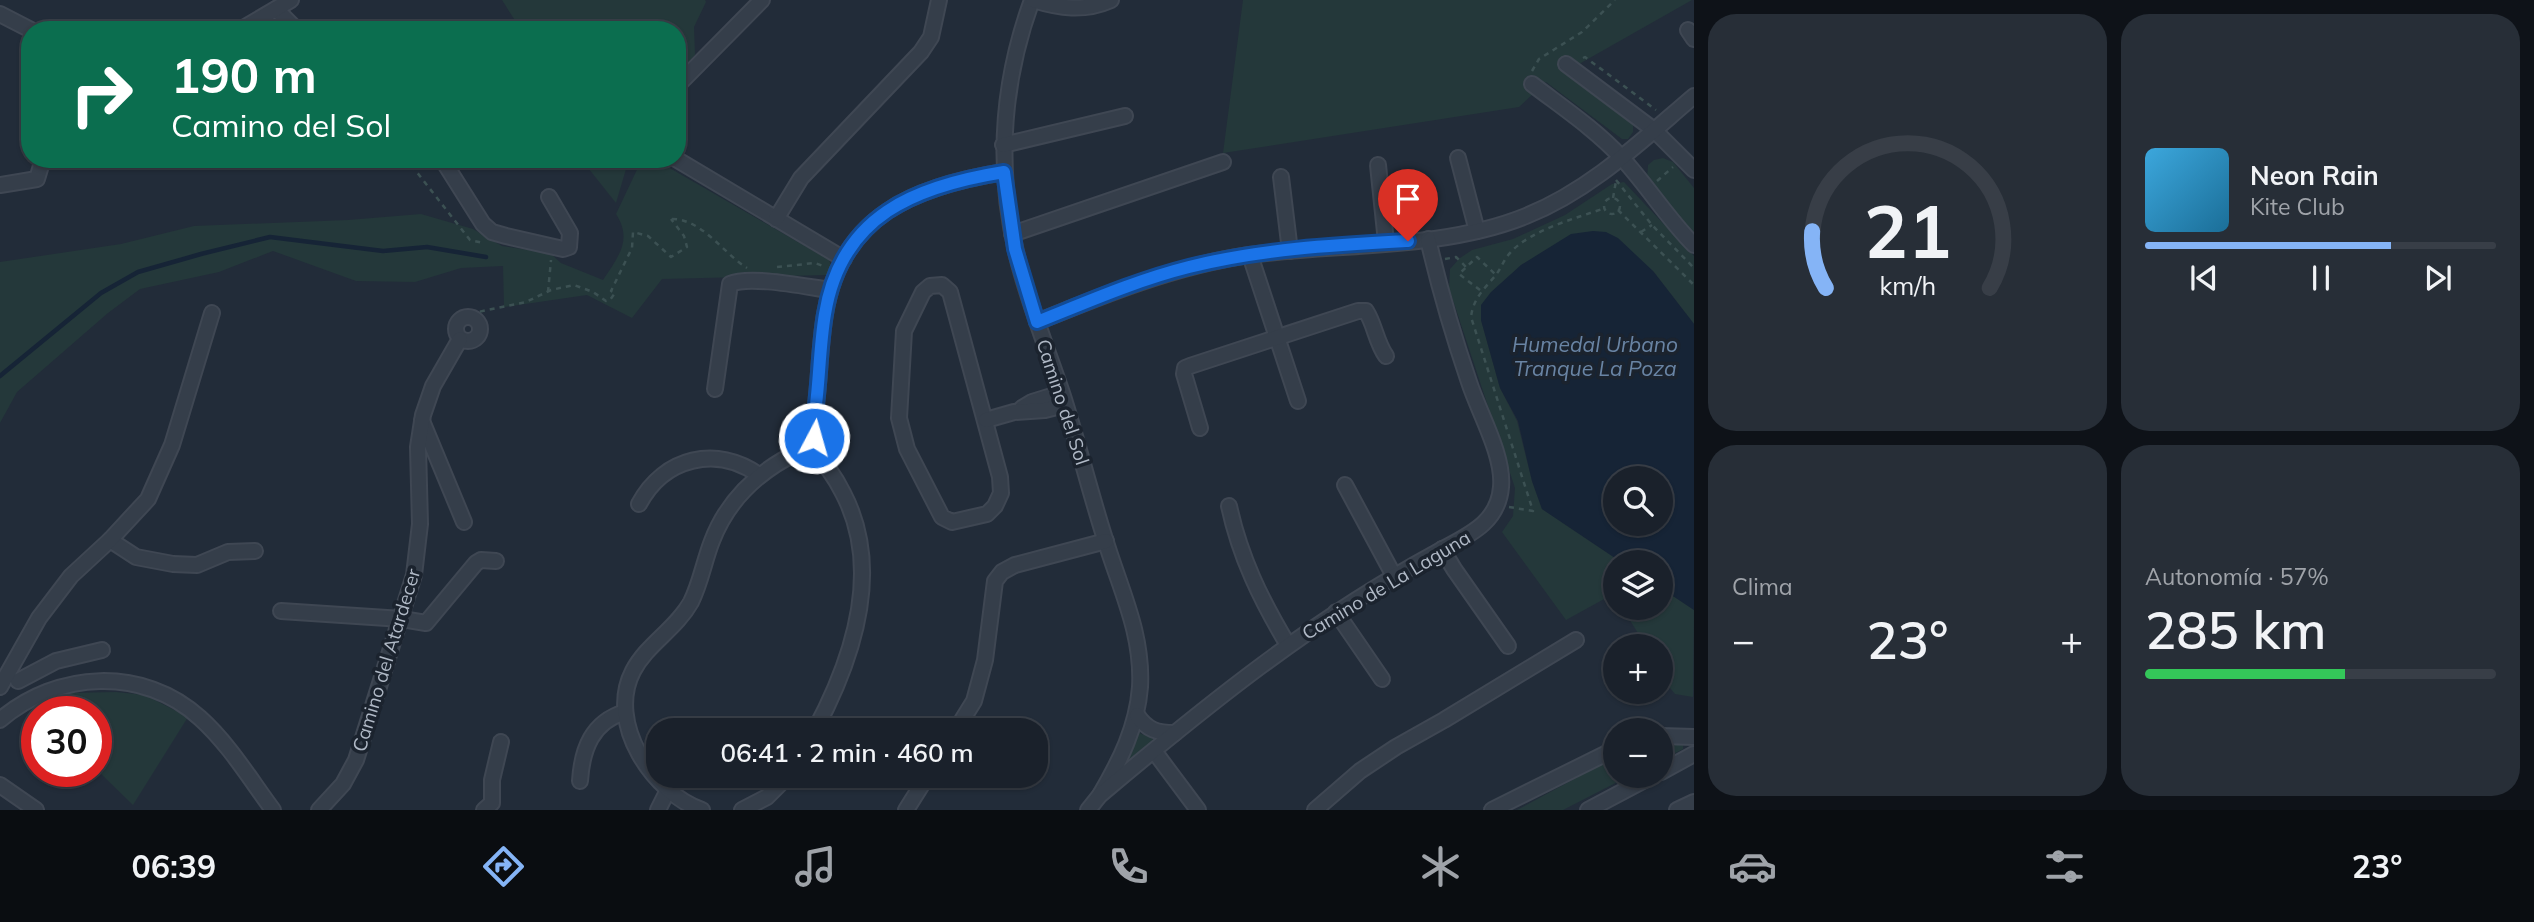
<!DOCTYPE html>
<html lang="es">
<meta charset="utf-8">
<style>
:root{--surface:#1a212b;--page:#272e37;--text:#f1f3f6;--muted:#9fa3a9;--line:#383e47;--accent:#85b4f6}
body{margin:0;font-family:Mulish,sans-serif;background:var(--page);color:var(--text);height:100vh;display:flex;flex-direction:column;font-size:26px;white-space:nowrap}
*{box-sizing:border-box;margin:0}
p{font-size:23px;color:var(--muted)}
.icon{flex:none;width:38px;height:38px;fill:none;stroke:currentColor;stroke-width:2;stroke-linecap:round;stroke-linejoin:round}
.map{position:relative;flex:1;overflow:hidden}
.side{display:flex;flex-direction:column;gap:14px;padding:14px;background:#0e1218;width:840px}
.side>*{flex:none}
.banner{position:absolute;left:21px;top:21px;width:665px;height:147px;border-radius:28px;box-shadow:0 2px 5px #0004,0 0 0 2px var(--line);background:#0b6e4f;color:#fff;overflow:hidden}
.buttons{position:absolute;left:1603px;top:466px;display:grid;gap:14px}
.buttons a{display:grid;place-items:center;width:70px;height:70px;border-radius:50%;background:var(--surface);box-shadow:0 2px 5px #0004,0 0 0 2px var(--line);font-size:35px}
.speed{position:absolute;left:21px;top:696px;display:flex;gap:14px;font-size:35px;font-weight:700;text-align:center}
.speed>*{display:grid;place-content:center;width:91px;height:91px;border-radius:50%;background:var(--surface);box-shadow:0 2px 5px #0004,0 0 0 2px var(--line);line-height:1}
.speed .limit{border:10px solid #d22;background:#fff;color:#111}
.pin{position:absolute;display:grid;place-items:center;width:60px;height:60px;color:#fff;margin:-72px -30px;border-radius:50% 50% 50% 0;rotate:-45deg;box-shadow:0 0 7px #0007}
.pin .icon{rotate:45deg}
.me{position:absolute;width:77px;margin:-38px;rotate:6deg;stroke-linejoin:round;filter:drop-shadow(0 0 5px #0008)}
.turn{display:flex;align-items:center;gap:24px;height:147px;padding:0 35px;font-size:32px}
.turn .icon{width:91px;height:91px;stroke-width:2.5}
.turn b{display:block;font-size:49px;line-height:60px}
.big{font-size:52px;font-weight:600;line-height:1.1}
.side .tile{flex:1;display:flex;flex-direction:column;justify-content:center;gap:10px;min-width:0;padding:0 24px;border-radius:28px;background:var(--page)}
.side .dial{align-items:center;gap:0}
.dial svg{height:182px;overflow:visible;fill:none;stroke:var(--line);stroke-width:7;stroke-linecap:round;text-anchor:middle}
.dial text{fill:var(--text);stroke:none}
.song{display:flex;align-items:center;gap:21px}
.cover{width:84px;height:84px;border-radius:10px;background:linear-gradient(135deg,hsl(200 70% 55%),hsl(200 70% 35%))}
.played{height:7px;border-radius:4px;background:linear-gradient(90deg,var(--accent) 70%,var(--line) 70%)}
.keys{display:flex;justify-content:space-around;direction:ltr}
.heat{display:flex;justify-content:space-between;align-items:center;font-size:38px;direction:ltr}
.charge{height:10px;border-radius:5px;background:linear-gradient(90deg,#34c759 57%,var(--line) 0)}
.side .tiles{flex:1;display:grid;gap:14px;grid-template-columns:repeat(2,1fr)}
.trip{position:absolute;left:646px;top:718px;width:402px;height:70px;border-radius:28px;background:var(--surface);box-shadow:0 2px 5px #0004,0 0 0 2px var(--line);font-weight:600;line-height:70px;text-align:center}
.menu{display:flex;height:112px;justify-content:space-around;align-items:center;background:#0a0d11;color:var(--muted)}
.menu .icon{width:49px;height:49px}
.menu .active{color:var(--accent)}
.menu b{font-size:32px;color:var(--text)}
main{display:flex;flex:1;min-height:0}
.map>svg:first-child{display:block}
</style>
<main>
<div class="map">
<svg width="1694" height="810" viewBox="0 0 1694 810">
<rect width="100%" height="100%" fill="#222c39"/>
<g fill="#24383a">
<polygon points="502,0 705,0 706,2 694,27 695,55 677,75 677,30 521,30"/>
<polygon points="1243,0 1692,0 1565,72 1633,121 1633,132 1628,139 1622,139 1546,82 1519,107 1223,153"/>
<polygon points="1663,158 1673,162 1694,188 1694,234 1647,180 1648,165 1654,160"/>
<polygon points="581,159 629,159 616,203"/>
<path d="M642 159H654L829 260 831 265 828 275 662 279 632 318 587 295 504 307 503 266 461 268 415 282 356 281 273 251 219 272 140 289 108 313 17 392 0 423V262L121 244 194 226 348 220 421 214 473 229 502 246 550 253 561 263 603 280C618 257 633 240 616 214Z"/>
<polygon points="1624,182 1694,256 1694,324 1653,271 1543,253 1521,265 1481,320 1500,388 1517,421 1532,481 1542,509 1621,562 1615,562 1615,593 1566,620 1502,532 1513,516 1515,488 1449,288 1450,269 1460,258 1472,250 1513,239 1565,215 1612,184"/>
<polygon points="1661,588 1694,610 1693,697 1675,694 1661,677 1661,646 1646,646 1631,622 1627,607 1661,607"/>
<polygon points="116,692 145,695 188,717 133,805 96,769 96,712 38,711 71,693"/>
<polygon points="1139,733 1153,738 1152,743 1126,766"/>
<polygon points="1661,743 1683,744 1683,749 1661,760"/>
<polygon points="1615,757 1615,775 1631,775 1563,810 1517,810"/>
</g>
<path fill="#162436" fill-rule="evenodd" d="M1593 231 1606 232 1618 238 1653 271 1694 324V610L1661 588V562H1621L1542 509 1532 481 1518 421 1500 388 1481 320V305L1491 292 1521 265 1571 234ZM1615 478H1661V523H1615Z"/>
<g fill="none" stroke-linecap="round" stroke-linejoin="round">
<polyline stroke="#162436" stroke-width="4.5" points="0,376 101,293 138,272 201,254 270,237 383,251 427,247 486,257"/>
<defs>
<g id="minor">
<path d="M1032 0C1001 85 996 172 1018 260 1030 307 1048 351 1063 396 1078 443 1090 492 1105 539 1120 589 1143 633 1140 687 1137 727 1120 761 1100 795"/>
<path d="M1033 0C1059 8 1084 12 1111 0"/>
<polyline points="276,9 297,30"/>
<polyline points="0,14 31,30"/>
<polyline points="240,30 291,0"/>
<polyline points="1688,30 1694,39"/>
<polyline points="1566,64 1654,130 1694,170"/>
<path d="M1532 84C1562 107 1595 129 1621 157 1647 185 1667 218 1694 245"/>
<polyline points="677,86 762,0"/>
<polyline points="1003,145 1125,116"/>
<polyline points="1458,158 1477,231"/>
<polyline points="442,159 483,224 492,232 506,236 563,249 569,247 570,233 549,197"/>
<polyline points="676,159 844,259"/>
<polyline points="1378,165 1386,242"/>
<polyline points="1281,177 1290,251"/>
<polyline points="0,185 37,179 43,159"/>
<polyline points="776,219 801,178 921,52 931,37 939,0"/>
<polyline points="1012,234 1223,162"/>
<polyline points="1250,255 1298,401"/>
<polygon points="942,285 950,292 1000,477 1001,493 995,506 987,514 952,522 942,517 907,449 899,418 904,331 923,292 930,286"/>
<circle cx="468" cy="329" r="12"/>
<path d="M1037 322C1106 294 1175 266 1249 255 1339 243 1442 250 1526 216 1591 190 1641 141 1694 96"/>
<path d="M715 389 730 284C750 275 807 287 830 290"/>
<polyline points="1022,408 1032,402 1061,393"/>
<polyline points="986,420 1014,412 1045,410 1065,405"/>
<polyline points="422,421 464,522"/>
<path d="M1200 428 1184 374 1185 368 1190 366 1358 311H1366C1375 325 1376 342 1386 356"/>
<path d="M811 437C820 396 818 355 825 314 841 215 916 186 1004 172"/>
<path d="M815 454C827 465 836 479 843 493 883 569 853 659 815 730"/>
<polyline points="1345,485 1394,576"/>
<path d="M639 504C664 457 717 445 759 475"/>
<path d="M1229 506C1240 557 1261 600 1288 645"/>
<polyline points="110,540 136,557 173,564 197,565 228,552 255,551"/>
<polyline points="1442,549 1454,569 1508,646"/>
<polyline points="281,611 402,619 426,623 476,563 481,560 496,561"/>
<polyline points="1336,612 1382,679"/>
<polyline points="18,681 56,661 102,650"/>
<polyline points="0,687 39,618 71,576 110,540 148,499 172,445 212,313"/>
<path d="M1137 715C1147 730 1157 733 1175 733"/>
<path d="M0 720C57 671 143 666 200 718 229 744 250 779 273 810"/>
<polyline points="956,730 974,701 985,660 995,581 1002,572 1015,565 1106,541"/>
<polyline points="1661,736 1694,737"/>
<polyline points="1154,751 1198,810"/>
<polyline points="1661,772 1694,754"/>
<path d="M580 781C582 749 592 722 625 712"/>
<polyline points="0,785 36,810"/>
<polyline points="319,810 343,784 356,760 414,575 420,524 418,447 423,415 433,386 460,339"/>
<polyline points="484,810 492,803 492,780 501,742"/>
<polyline points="658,810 668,790"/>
<path d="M702 810C653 793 606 723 633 671 647 644 676 629 691 602 701 582 704 561 712 541 728 499 760 470 800 451"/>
<polyline points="742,810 767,797 789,775"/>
<polyline points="906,810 928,775"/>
<path d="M1088 810 1100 795C1207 705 1311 621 1434 554 1463 537 1498 526 1501 487 1504 455 1479 413 1469 382 1453 335 1439 287 1428 239"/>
<polyline points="1315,810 1360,771 1396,747 1444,720 1576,640"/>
<polyline points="1492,810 1615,749"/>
<polyline points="1588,810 1654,775"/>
<polyline points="1677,810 1694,802"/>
</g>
</defs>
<use href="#minor" stroke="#3f4753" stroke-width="18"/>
<g stroke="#3c5153" stroke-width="2.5" stroke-dasharray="5 5" stroke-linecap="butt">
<polyline points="1583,58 1585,57 1656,110"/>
<polyline points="1532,71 1539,59 1582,32 1615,0"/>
<polyline points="404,159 412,166 470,240 483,243"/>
<polyline points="1616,180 1652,225 1694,268"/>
<polyline points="1657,181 1673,167"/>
<polyline points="1613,198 1616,181"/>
<circle cx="1612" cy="206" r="8"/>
<polyline points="1618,210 1694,285"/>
<path d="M672 219C702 219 723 253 747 268"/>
<polyline points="1641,232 1652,225"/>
<polyline points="1445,259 1456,257 1466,267"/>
<polyline points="777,267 815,263 826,267"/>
<polyline points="1480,290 1459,274 1477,257 1496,275"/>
<polyline points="548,292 551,260"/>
<polyline points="474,319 478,312 526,302 551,290 574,285 593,292 606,301 610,300 615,293 611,291 632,248 633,232 648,236 671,257 687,247 684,236 671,219"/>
<path d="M1509 507 1533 511 1471 317C1473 299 1484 289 1495 276 1501 269 1504 259 1510 253 1530 230 1577 218 1605 208"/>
</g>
<use href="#minor" stroke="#353e4a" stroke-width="14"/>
</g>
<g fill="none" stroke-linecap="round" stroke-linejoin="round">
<defs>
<path id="route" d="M814 438 811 437C820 396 818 355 825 314 841 215 916 186 1004 172L1015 249 1037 322C1087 302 1137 280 1189 267 1260 249 1335 245 1408 241"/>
</defs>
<use href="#route" stroke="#114b97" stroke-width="18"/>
<use href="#route" stroke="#1a73e8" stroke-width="12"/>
</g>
<g text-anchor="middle" stroke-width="7" stroke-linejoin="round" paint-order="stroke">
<g font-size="19" fill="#b0b9c6" stroke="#1b232e">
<text transform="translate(1063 402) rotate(72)" y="7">Camino del Sol</text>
<text transform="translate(1386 585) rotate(-31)" y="7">Camino de La Laguna</text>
<text transform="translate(386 660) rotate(-73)" y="7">Camino del Atardecer</text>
</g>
<g font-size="21" font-style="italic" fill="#6984a4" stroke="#1b232e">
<text x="1595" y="352">Humedal Urbano<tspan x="1595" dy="24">Tranque La Poza</tspan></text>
</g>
</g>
</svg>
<div class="buttons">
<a><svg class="icon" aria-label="search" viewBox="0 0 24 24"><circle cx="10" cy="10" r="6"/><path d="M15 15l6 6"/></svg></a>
<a><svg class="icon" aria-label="layers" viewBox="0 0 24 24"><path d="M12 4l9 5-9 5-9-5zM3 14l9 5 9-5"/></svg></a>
<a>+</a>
<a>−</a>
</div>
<div class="speed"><div class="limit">30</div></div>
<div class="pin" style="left:1408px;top:241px;background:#d93025"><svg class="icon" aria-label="arrive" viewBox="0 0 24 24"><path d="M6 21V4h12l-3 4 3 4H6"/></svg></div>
<svg class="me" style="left:814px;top:438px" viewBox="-20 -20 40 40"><circle r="17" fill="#1a73e8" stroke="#fff" stroke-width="3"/><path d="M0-11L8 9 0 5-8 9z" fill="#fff"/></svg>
<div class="trip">06:41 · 2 min · 460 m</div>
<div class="banner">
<div class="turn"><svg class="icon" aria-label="right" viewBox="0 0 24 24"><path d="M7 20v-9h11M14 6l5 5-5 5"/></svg><div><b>190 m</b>Camino del Sol</div></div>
</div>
</div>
<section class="side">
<div class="tiles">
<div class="tile dial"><svg viewBox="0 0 100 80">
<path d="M14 69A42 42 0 1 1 86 69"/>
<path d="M14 69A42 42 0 0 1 8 44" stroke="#85b4f6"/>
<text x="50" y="56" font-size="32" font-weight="700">21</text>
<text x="50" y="72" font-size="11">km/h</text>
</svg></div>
<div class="tile">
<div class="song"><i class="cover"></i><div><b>Neon Rain</b><p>Kite Club</p></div></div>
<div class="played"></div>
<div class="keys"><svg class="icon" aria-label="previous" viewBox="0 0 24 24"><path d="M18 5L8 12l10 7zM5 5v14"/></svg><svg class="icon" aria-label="pause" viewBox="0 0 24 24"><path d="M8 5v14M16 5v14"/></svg><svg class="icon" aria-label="next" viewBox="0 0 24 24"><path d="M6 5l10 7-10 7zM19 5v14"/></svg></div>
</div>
<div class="tile"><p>Clima</p>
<div class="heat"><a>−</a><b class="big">23°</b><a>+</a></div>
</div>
<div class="tile"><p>Autonomía · 57%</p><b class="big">285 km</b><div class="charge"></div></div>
</div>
</section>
</main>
<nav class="menu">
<b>06:39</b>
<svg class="icon active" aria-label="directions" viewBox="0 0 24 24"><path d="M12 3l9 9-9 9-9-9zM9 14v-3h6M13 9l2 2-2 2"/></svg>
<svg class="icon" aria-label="music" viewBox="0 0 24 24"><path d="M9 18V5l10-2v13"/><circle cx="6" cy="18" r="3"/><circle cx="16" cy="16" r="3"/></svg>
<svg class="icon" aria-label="phone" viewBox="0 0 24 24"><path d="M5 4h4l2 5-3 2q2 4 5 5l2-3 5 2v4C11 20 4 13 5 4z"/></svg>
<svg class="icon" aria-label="climate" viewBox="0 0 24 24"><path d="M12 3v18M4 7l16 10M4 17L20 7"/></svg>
<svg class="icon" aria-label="car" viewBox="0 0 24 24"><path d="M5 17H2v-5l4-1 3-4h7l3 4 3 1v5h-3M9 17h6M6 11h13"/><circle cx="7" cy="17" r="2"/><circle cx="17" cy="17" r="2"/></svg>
<svg class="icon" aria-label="filters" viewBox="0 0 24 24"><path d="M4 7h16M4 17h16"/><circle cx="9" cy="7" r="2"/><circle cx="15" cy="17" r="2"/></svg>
<b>23°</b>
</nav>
